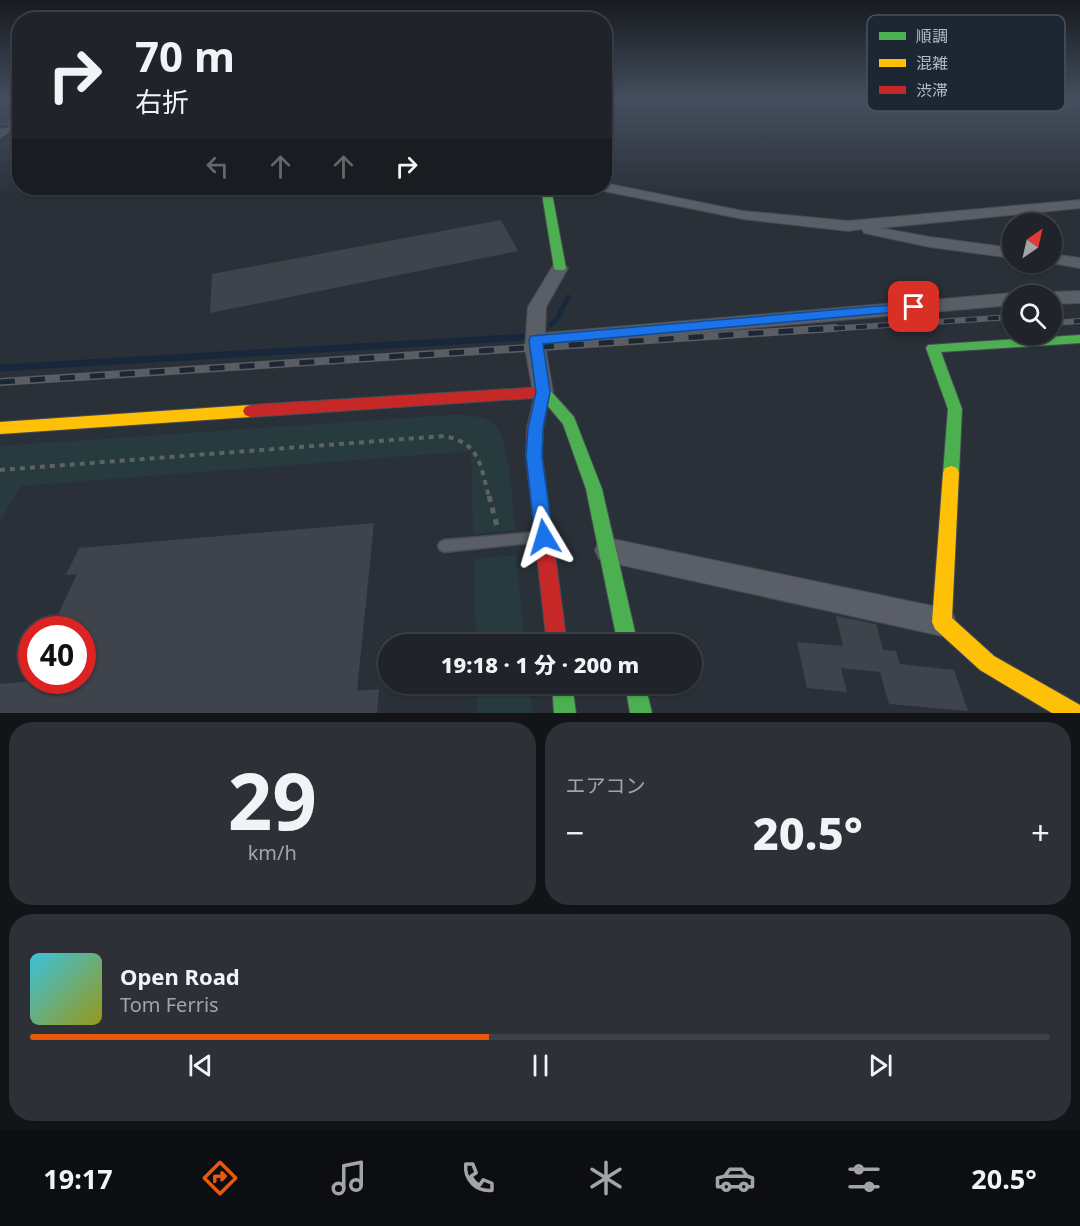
<!DOCTYPE html>
<html lang="ja">
<meta charset="utf-8">
<style>
:root{--surface:#20242a;--page:#2d3036;--text:#f1f3f6;--muted:#a2a4a8;--line:#3d4147;--accent:#ea580c}
body{margin:0;font-family:"Noto Sans","Noto Sans JP",sans-serif;background:var(--page);color:var(--text);height:100vh;display:flex;flex-direction:column;font-size:22px;white-space:nowrap}
*{box-sizing:border-box;margin:0}
p{font-size:20px;color:var(--muted)}
.icon{flex:none;width:33px;height:33px;fill:none;stroke:currentColor;stroke-width:2;stroke-linecap:round;stroke-linejoin:round}
.map{position:relative;height:713px;overflow:hidden}
.side{display:flex;flex-direction:column;gap:9px;padding:9px;background:#121417;flex:1}
.side>*{flex:none}
.guide{position:absolute;left:12px;top:12px;width:600px;height:183px;border-radius:24px;box-shadow:0 2px 4px #0004,0 0 0 2px var(--line);background:#20242a;color:var(--text);overflow:hidden}
.needle{width:39px;rotate:34deg}
.fabs{position:absolute;left:1002px;top:213px;display:grid;gap:12px}
.fabs a{display:grid;place-items:center;width:60px;height:60px;border-radius:50%;background:var(--surface);box-shadow:0 2px 4px #0004,0 0 0 2px var(--line);font-size:30px}
.speed{position:absolute;left:18px;top:616px;display:flex;gap:12px;font-size:30px;font-weight:700;text-align:center}
.speed>*{display:grid;place-content:center;width:78px;height:78px;border-radius:50%;background:var(--surface);box-shadow:0 2px 4px #0004,0 0 0 2px var(--line);line-height:1}
.speed .limit{border:9px solid #d22;background:#fff;color:#111}
.pin{position:absolute;display:grid;place-items:center;width:51px;height:51px;color:#fff;margin:-26px;border-radius:12px;box-shadow:0 3px 9px #0006}
.me{position:absolute;width:66px;margin:-33px;rotate:353deg;stroke-linejoin:round;filter:drop-shadow(0 0 4px #0008)}
.turn{display:flex;align-items:center;gap:21px;height:126px;padding:0 24px;font-size:27px}
.turn .icon{width:78px;height:78px;stroke-width:2.5}
.turn b{display:block;font-size:42px;line-height:51px}
.lanes{display:flex;align-items:center;height:57px;padding:0 24px;background:#0003;justify-content:center;gap:30px;direction:ltr}
.lanes .off{opacity:.35}
.big{font-size:45px;font-weight:800;line-height:1.1}
.side .widget{flex:1;display:flex;flex-direction:column;justify-content:center;gap:9px;min-width:0;padding:0 21px;border-radius:24px;background:var(--page)}
.side .dial{align-items:center;gap:0}
.dial b{font-size:78px;line-height:1}
.song{display:flex;align-items:center;gap:18px}
.cover{width:72px;height:72px;border-radius:9px;background:linear-gradient(135deg,hsl(190 70% 55%),hsl(60 70% 35%))}
.played{height:6px;border-radius:3px;background:linear-gradient(90deg,var(--accent) 45%,var(--line) 45%)}
.keys{display:flex;justify-content:space-around;direction:ltr}
.heat{display:flex;justify-content:space-between;align-items:center;font-size:33px;direction:ltr}
.side .tiles{flex:1;display:grid;gap:9px;grid-template-columns:1fr 1fr}
.widget:last-child{grid-column:span 2}
.trip{position:absolute;left:378px;top:634px;width:324px;height:60px;border-radius:30px;background:var(--surface);box-shadow:0 2px 4px #0004,0 0 0 2px var(--line);font-weight:800;line-height:60px;text-align:center}
.tabs{display:flex;height:96px;justify-content:space-around;align-items:center;background:#0d0e11;color:var(--muted)}
.tabs .icon{width:42px;height:42px}
.tabs .on{color:var(--accent)}
.tabs b{font-size:27px;color:var(--text)}
.map>svg:first-child{display:block}
</style>
<div class="map">
<svg width="1080" height="713" viewBox="0 0 1080 713">
<rect width="100%" height="100%" fill="#2a3038"/>
<g fill="#273a3e">
<path d="M448 415C462 415 483 414 494 424 511 441 512 506 515 530L473 534 471 451 21 486 0 521V446Z"/>
<polygon points="516,555 525,645 476,645 474,559"/>
<polygon points="477,684 529,684 533,713 478,713"/>
</g>
<g fill="none" stroke-linecap="round" stroke-linejoin="round">
<polyline stroke="#19273c" stroke-width="4" points="0,140 13,129"/>
<polyline stroke="#19273c" stroke-width="5" points="551,325 558,317 568,297"/>
<polyline stroke="#19273c" stroke-width="7" points="0,368 526,337"/>
</g>
<g fill="#3f444c">
<polygon points="501,220 518,251 210,313 212,274"/>
<polygon points="374,523 357,691 379,689 377,713 0,713 0,684 32,681 82,681 82,630 51,630 77,574 66,575 79,548"/>
<polygon points="836,616 876,624 883,650 896,651 900,664 954,670 968,711 889,704 880,672 841,668 847,692 807,688 797,642 843,646"/>
</g>
<g fill="none" stroke-linecap="round" stroke-linejoin="round">
<defs>
<polygon id="lane" points="539,532 543,533 545,537 543,541 539,542 444,552 440,550 438,546 440,542 444,540"/>
<g id="street">
<polygon points="20,115 20,124 0,138 0,128"/>
<polygon points="604,183 743,211 848,221 1080,200 1080,208 880,228 930,237 1012,248 1012,258 930,247 864,233 862,229 848,231 743,219 599,190 597,188 604,188"/>
<polygon points="1052,254 1080,258 1080,268 1046,262 1052,262"/>
<polygon points="560,263 568,268 546,307 545,333 1012,293 1019,296 1012,296 1012,305 545,346 553,392 550,397 543,400 536,397 533,392 525,348 528,307 554,264"/>
<polygon points="1080,291 1080,303 1052,304 1052,296 1045,296 1052,292"/>
<polygon points="608,538 942,608 952,612 956,622 952,632 942,636 608,562 599,559 595,550 599,541"/>
</g>
<g id="fast">
<polygon points="541,188 551,188 566,268 564,270 556,270 554,268"/>
<polygon points="1080,335 1080,343 941,352 962,409 959,473 957,478 951,480 945,478 943,473 948,409 926,348 928,345"/>
<polygon points="543,387 548,388 574,417 602,489 638,645 618,645 586,489 563,424 536,392 538,388"/>
<polygon points="552,684 572,684 576,713 554,713"/>
<polygon points="625,684 645,684 652,713 630,713"/>
</g>
<g id="slow">
<polygon points="250,405 255,407 257,411 255,415 250,417 0,434 0,422"/>
<polygon points="951,466 957,468 959,473 952,618 994,656 1080,705 1080,713 1052,713 980,670 935,629 932,622 943,473 945,468"/>
</g>
<polygon id="jam" points="543,387 548,388 550,392 543,428 542,456 567,645 547,645 526,456 527,428 534,398 250,417 245,415 243,411 245,407 250,405"/>
</defs>
<use href="#lane" stroke="#484c55" stroke-width="3"/>
<use href="#street" stroke="#484c55" stroke-width="2"/>
<use href="#fast" stroke="#484c55" stroke-width="2"/>
<use href="#slow" stroke="#484c55" stroke-width="2"/>
<use href="#jam" stroke="#484c55" stroke-width="2"/>
<path stroke="#5c6268" stroke-width="4" stroke-dasharray="5 5" stroke-linecap="butt" d="M0 470 444 436C481 443 480 466 489 497"/>
<polyline stroke="#5c6268" stroke-width="5" stroke-dasharray="6 6" stroke-linecap="butt" points="489,496 497,526"/>
<use href="#lane" fill="#5a5e66" fill-rule="evenodd"/>
<use href="#street" fill="#5a5e66" fill-rule="evenodd"/>
<use href="#fast" fill="#4caf50" fill-rule="evenodd"/>
<use href="#slow" fill="#ffc107" fill-rule="evenodd"/>
<use href="#jam" fill="#c62828" fill-rule="evenodd"/>
<defs>
<polyline id="rail-far2" points="0,127 20,125"/>
<g id="rail-far1">
<polyline points="1052,323 1080,321"/>
<polyline points="812,330 1012,317"/>
</g>
<polyline id="rail" points="0,382 835,328"/>
</defs>
<use href="#rail-far2" stroke="#595d64" stroke-width="4.5"/>
<use href="#rail-far1" stroke="#595d64" stroke-width="6"/>
<use href="#rail" stroke="#595d64" stroke-width="8"/>
<use href="#rail-far2" stroke="#1d2633" stroke-width="3" stroke-dasharray="9" stroke-linecap="butt"/>
<use href="#rail-far1" stroke="#1d2633" stroke-width="4" stroke-dasharray="11" stroke-linecap="butt"/>
<use href="#rail" stroke="#1d2633" stroke-width="5" stroke-dasharray="15" stroke-linecap="butt"/>
</g>
<linearGradient id="sky" x2="0" y2="1"><stop stop-color="#171a1f"/><stop offset="0.5" stop-color="#444e5e"/><stop offset="1" stop-color="#444e5e" stop-opacity="0"/></linearGradient>
<rect width="1080" height="199" fill="url(#sky)"/>
<polygon fill="#1a73e8" stroke="#114b97" stroke-width="1.5" points="914,303 920,307 919,310 543,344 550,392 543,428 542,456 553,537 550,542 544,545 538,542 535,537 526,456 528,428 536,392 529,340 531,336"/>
<rect x="867" y="15" width="198" height="96" rx="9" fill="#1d2633" stroke="#4a5360" stroke-width="1.5"/>
<rect x="879" y="32" width="27" height="8" fill="#4caf50"/>
<rect x="879" y="59" width="27" height="8" fill="#ffc107"/>
<rect x="879" y="86" width="27" height="8" fill="#c62828"/>
<g font-size="16" fill="#b4bcc9">
<text x="916" y="42">順調</text>
<text x="916" y="69">混雑</text>
<text x="916" y="96">渋滞</text>
</g>
</svg>
<div class="fabs">
<a><svg class="needle" viewBox="-14 -14 28 28"><path d="M0-13l5 13h-10z" fill="#e53935"/><path d="M0 13l5-13h-10z" fill="#a2a4a8"/></svg></a>
<a><svg class="icon" aria-label="search" viewBox="0 0 24 24"><circle cx="10" cy="10" r="6"/><path d="M15 15l6 6"/></svg></a>
</div>
<div class="speed"><div class="limit">40</div></div>
<div class="pin" style="left:914px;top:307px;background:#d93025"><svg class="icon" aria-label="arrive" viewBox="0 0 24 24"><path d="M6 21V4h12l-3 4 3 4H6"/></svg></div>
<svg class="me" style="left:544px;top:537px" viewBox="-20 -20 40 40"><path d="M0-17L14 15 0 8-14 15z" fill="#1a73e8" stroke="#fff" stroke-width="4"/></svg>
<div class="trip">19:18 · 1 分 · 200 m</div>
<div class="guide">
<div class="turn"><svg class="icon" aria-label="right" viewBox="0 0 24 24"><path d="M7 20v-9h11M14 6l5 5-5 5"/></svg><div><b>70 m</b>右折</div></div>
<div class="lanes"><svg class="icon off" aria-label="left" viewBox="0 0 24 24"><path d="M17 20v-9H6M10 6l-5 5 5 5"/></svg><svg class="icon off" aria-label="ahead" viewBox="0 0 24 24"><path d="M12 20V5M6 11l6-6 6 6"/></svg><svg class="icon off" aria-label="ahead" viewBox="0 0 24 24"><path d="M12 20V5M6 11l6-6 6 6"/></svg><svg class="icon" aria-label="right" viewBox="0 0 24 24"><path d="M7 20v-9h11M14 6l5 5-5 5"/></svg></div>
</div>
</div>
<section class="side">
<div class="tiles">
<div class="widget dial"><b>29</b><p>km/h</p></div>
<div class="widget"><p>エアコン</p>
<div class="heat"><a>−</a><b class="big">20.5°</b><a>+</a></div>
</div>
<div class="widget">
<div class="song"><i class="cover"></i><div><b>Open Road</b><p>Tom Ferris</p></div></div>
<div class="played"></div>
<div class="keys"><svg class="icon" aria-label="previous" viewBox="0 0 24 24"><path d="M18 5L8 12l10 7zM5 5v14"/></svg><svg class="icon" aria-label="pause" viewBox="0 0 24 24"><path d="M8 5v14M16 5v14"/></svg><svg class="icon" aria-label="next" viewBox="0 0 24 24"><path d="M6 5l10 7-10 7zM19 5v14"/></svg></div>
</div>
</div>
</section>
<nav class="tabs">
<b>19:17</b>
<svg class="icon on" aria-label="directions" viewBox="0 0 24 24"><path d="M12 3l9 9-9 9-9-9zM9 14v-3h6M13 9l2 2-2 2"/></svg>
<svg class="icon" aria-label="music" viewBox="0 0 24 24"><path d="M9 18V5l10-2v13"/><circle cx="6" cy="18" r="3"/><circle cx="16" cy="16" r="3"/></svg>
<svg class="icon" aria-label="phone" viewBox="0 0 24 24"><path d="M5 4h4l2 5-3 2q2 4 5 5l2-3 5 2v4C11 20 4 13 5 4z"/></svg>
<svg class="icon" aria-label="climate" viewBox="0 0 24 24"><path d="M12 3v18M4 7l16 10M4 17L20 7"/></svg>
<svg class="icon" aria-label="car" viewBox="0 0 24 24"><path d="M5 17H2v-5l4-1 3-4h7l3 4 3 1v5h-3M9 17h6M6 11h13"/><circle cx="7" cy="17" r="2"/><circle cx="17" cy="17" r="2"/></svg>
<svg class="icon" aria-label="filters" viewBox="0 0 24 24"><path d="M4 7h16M4 17h16"/><circle cx="9" cy="7" r="2"/><circle cx="15" cy="17" r="2"/></svg>
<b>20.5°</b>
</nav>
